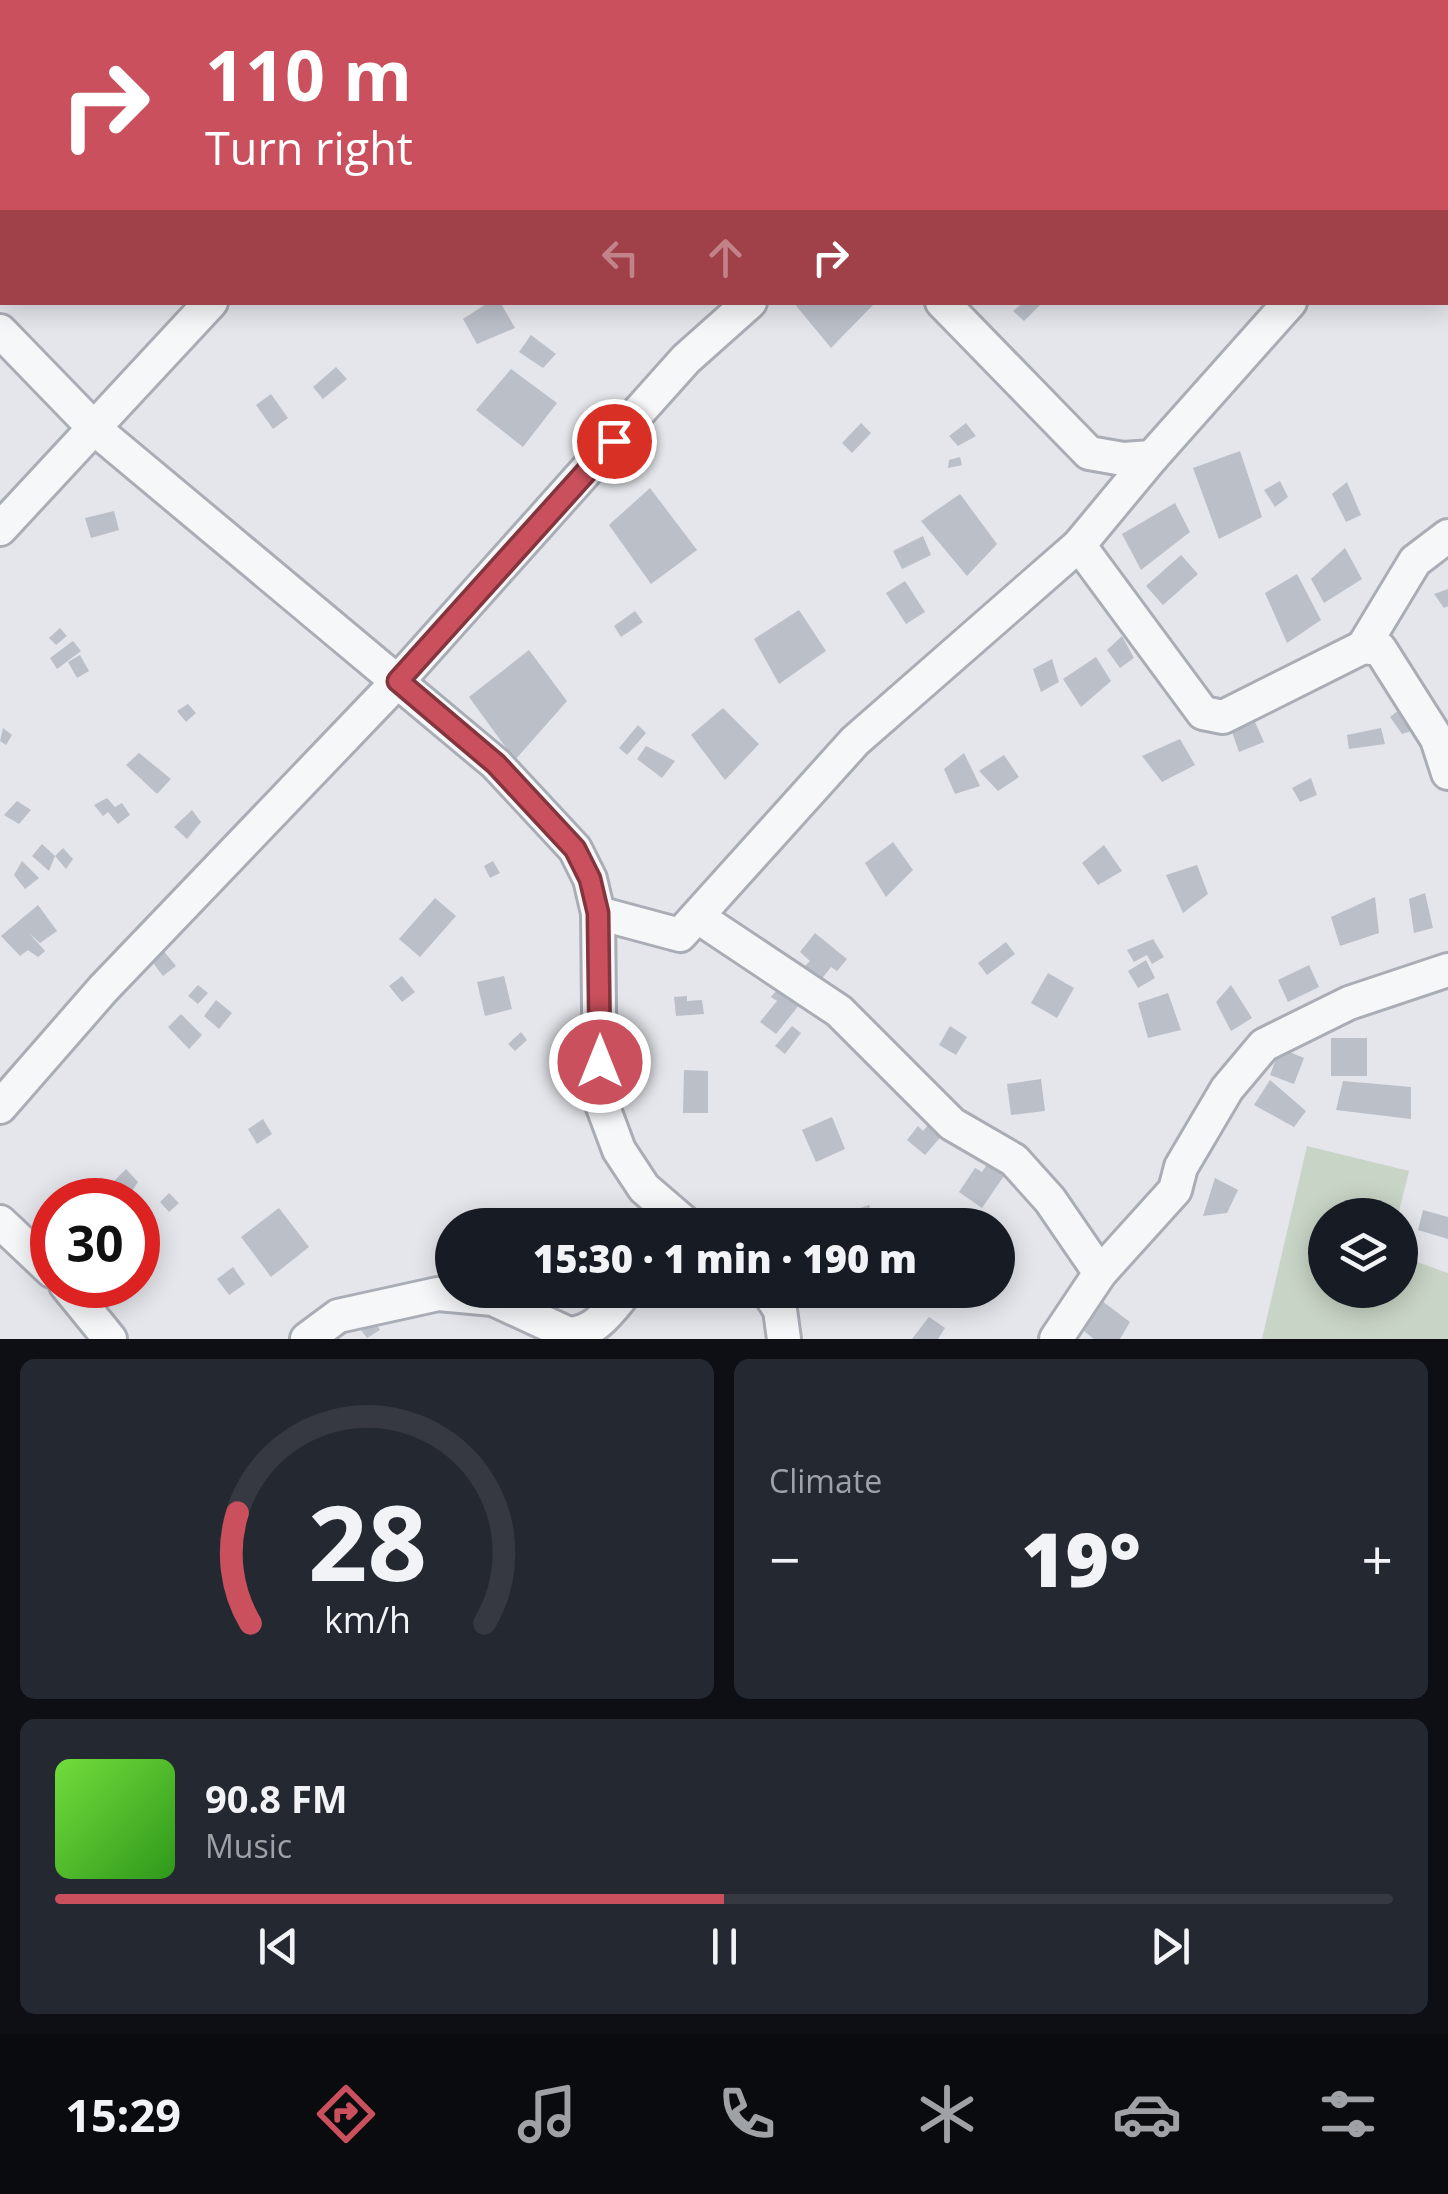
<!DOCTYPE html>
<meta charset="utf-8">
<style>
:root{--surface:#171b24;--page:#242831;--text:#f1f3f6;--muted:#9ea1a6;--line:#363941;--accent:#c9505c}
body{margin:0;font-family:"Open Sans",sans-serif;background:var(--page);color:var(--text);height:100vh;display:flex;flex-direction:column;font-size:38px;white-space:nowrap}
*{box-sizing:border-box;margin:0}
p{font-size:32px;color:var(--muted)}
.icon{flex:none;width:55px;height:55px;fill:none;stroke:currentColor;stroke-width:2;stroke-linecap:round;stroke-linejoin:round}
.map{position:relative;height:1339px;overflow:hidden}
.drawer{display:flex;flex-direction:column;gap:20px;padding:20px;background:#0d0f14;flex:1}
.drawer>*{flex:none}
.banner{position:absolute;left:0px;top:0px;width:1450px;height:305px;box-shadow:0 5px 25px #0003;background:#c9505c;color:#fff;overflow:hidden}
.buttons{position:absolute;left:1308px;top:1198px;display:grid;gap:20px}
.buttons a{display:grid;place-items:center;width:110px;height:110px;border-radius:50%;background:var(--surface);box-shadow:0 5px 25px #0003;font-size:50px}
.speed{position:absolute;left:30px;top:1178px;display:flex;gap:20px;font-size:50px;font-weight:700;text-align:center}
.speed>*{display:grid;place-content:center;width:130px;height:130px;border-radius:50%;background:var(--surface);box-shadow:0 5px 25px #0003;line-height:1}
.speed .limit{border:15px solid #d22;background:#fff;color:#111}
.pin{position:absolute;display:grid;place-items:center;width:85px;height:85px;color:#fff;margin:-42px;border:5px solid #fff;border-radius:50%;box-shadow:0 2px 10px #0007}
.me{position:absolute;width:110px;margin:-55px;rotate:0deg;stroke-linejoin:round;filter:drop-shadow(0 0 8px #0008)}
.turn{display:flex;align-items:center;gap:35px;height:210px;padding:0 40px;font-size:45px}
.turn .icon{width:130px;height:130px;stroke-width:2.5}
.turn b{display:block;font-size:70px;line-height:85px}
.lanes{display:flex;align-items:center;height:95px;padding:0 40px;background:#0003;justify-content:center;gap:50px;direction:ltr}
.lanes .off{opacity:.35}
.big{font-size:75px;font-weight:800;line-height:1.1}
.drawer .widget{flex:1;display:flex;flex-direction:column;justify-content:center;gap:15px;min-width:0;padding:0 35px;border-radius:15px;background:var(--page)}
.drawer .dial{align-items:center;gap:0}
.dial svg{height:260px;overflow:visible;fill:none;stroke:var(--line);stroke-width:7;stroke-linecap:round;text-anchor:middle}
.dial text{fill:var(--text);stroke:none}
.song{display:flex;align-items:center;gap:30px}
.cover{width:120px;height:120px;border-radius:15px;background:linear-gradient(135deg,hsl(100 70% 55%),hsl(110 70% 35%))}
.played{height:10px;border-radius:5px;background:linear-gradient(90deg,var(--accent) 50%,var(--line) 50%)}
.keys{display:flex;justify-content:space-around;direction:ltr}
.heat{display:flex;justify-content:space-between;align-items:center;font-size:55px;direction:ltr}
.drawer .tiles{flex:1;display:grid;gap:20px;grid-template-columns:1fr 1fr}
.widget:last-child{grid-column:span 2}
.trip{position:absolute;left:435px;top:1208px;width:580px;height:100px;border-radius:50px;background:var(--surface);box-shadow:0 5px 25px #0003;font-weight:800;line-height:100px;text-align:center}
.tabs{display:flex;height:160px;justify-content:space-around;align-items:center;background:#090b0e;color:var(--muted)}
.tabs .icon{width:70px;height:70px}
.tabs .on{color:var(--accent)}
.tabs b{font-size:45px;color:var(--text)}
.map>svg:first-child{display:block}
</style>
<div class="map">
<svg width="1448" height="1339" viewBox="0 0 1448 1339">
<rect width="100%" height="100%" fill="#e4e6eb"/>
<polygon fill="#c8d4c5" points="1307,1146 1409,1171 1398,1215 1325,1215 1325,1290 1400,1290 1400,1256 1448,1273 1448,1339 1262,1339"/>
<g fill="#bbbfc8">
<polygon points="489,302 500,302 515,328 477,344 463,319"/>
<polygon points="793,302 876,302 831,348"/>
<polygon points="1024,302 1040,305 1024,321 1013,311"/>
<polygon points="531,335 556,354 543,368 519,352"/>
<polygon points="336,367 347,379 323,399 313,387"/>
<polygon points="511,369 557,403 523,447 476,410"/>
<polygon points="271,394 288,418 273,429 256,405"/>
<polygon points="861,423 871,433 852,453 842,443"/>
<polygon points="966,423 976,436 958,446 949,436"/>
<polygon points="1240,451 1262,517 1219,539 1193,468"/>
<polygon points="960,457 962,465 948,468 949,460"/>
<polygon points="1280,481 1288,497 1275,507 1264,490"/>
<polygon points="1347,482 1361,515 1346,522 1332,494"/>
<polygon points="650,488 697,550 651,584 609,525"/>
<polygon points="960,494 997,544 967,576 921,521"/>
<polygon points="1175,503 1190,532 1141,570 1122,534"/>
<polygon points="114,511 119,530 91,538 85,518"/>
<polygon points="923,536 931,555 902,569 893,551"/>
<polygon points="1345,548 1362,579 1324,603 1311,579"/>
<polygon points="1181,555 1198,574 1163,605 1146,586"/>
<polygon points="1297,574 1321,620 1287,643 1265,593"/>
<polygon points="905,581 925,612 906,624 886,593"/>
<polygon points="1448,589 1448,606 1444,608 1434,594"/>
<polygon points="799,610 826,651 779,684 754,639"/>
<polygon points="635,611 643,622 621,637 614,626"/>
<polygon points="60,628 67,636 56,645 49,638"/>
<polygon points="1122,636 1134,658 1120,668 1107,650"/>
<polygon points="73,641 81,651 57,669 50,658"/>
<polygon points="529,650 567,701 515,760 469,697"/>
<polygon points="80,655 89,671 77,678 68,662"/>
<polygon points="1096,657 1111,681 1081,707 1063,679"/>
<polygon points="1052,659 1059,682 1041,692 1033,669"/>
<polygon points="188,704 196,713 186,722 177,711"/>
<polygon points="1404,706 1418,729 1402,734 1390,717"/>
<polygon points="723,708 759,744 725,780 691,735"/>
<polygon points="1255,722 1264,742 1239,752 1232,732"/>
<polygon points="638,725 646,733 627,755 619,748"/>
<polygon points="3,728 12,735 6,745 0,741"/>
<polygon points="1381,728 1385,744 1349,749 1347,735"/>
<polygon points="1180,739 1195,765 1162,782 1142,756"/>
<polygon points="646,746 675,761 662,778 637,759"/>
<polygon points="139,753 171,779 157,794 126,765"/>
<polygon points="964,753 980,786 955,794 944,769"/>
<polygon points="1004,755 1019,777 998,791 979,771"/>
<polygon points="1311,778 1317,795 1300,802 1292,788"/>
<polygon points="107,798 115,807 122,803 130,815 118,824 108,812 103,816 94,805"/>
<polygon points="17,801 31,810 19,824 4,815"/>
<polygon points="192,810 201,822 187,839 174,827"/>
<polygon points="893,842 913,870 886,897 865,863"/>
<polygon points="42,844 55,856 49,871 32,856"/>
<polygon points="1104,845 1122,871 1098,885 1082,863"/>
<polygon points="63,848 73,859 66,869 55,856"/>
<polygon points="22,861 39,878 25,889 14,875"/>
<polygon points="493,861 500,873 490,878 484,866"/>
<polygon points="1197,865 1208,894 1183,913 1166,875"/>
<polygon points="1425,893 1433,928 1414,933 1409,899"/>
<polygon points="1375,897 1379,933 1340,946 1331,917"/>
<polygon points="435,898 456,916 420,957 399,939"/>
<polygon points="38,905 57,931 40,943 29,933 45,951 38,957 28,950 20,956 1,936"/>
<polygon points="815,933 847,959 837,971 831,967 820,981 804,967 810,961 800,952"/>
<polygon points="1153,939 1164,957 1152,964 1147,955 1134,962 1127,950"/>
<polygon points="1006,942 1015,954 987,975 978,963"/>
<polygon points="162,949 176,966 163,976 150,959"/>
<polygon points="1146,960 1155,978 1138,988 1128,971"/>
<polygon points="1309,965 1319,987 1288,1002 1278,980"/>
<polygon points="1048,973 1074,988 1057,1018 1031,1003"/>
<polygon points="402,976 415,992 402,1002 389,986"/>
<polygon points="504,976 512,1009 485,1016 477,982"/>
<polygon points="783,982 804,999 776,1034 760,1022 777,1001 771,997"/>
<polygon points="198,985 208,993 198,1004 188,996"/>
<polygon points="1231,985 1252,1018 1231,1031 1216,1002"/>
<polygon points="1168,993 1181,1030 1148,1038 1138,1003"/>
<polygon points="687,996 687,1001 702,1000 704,1014 676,1016 674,997"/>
<polygon points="216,1000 232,1013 219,1029 204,1016"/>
<polygon points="181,1014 202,1035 189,1049 168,1027"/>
<polygon points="792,1026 801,1033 785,1054 775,1046"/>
<polygon points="950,1026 967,1037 956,1055 939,1045"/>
<polygon points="521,1032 527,1040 515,1051 508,1044"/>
<rect x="1331" y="1038" width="36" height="38"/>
<polygon points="1280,1048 1304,1058 1294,1084 1270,1075"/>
<polygon points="684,1070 708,1071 708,1113 683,1113"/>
<polygon points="1041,1079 1045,1111 1011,1115 1007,1084"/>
<polygon points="1270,1080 1306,1111 1294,1127 1254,1105"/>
<polygon points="1343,1081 1411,1087 1411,1119 1336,1110"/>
<polygon points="832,1117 845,1149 816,1162 802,1130"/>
<polygon points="263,1119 272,1134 257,1144 248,1129"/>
<polygon points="933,1119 946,1131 925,1155 907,1140 918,1126 923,1131"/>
<polygon points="991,1158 1008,1170 982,1208 959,1192 975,1168 982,1172"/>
<polygon points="126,1169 138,1182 127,1198 104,1200 116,1187 112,1183"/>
<polygon points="1215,1178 1238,1190 1227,1213 1203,1216"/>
<polygon points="169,1193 179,1203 169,1212 160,1202"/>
<polygon points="869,1205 874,1220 862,1224 857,1209"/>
<polygon points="279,1208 309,1247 271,1277 241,1237"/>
<polygon points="1423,1210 1448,1217 1448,1239 1418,1230"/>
<polygon points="620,1212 628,1223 601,1225"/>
<polygon points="233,1267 245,1284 229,1295 217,1279"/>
<polygon points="672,1290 690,1290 676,1305 666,1297"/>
<polygon points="1094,1295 1130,1322 1120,1339 1094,1339 1075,1324"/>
<polygon points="372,1317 380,1330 367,1338 358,1326"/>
<polygon points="929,1317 945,1328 938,1339 912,1339"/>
</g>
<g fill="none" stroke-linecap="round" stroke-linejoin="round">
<defs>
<g id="minor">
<polyline points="633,0 636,2"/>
<polyline points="485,2 488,0"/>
<polyline points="1047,2 1049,0"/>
<polyline points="942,302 1089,453 1123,459 1152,457 1290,302"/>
<polyline points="0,331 95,429 496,764 575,849 590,879 598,913 600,1099 619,1150 644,1188 687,1225"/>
<polyline points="0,529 211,302"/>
<polyline points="1079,545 1203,713 1223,717 1363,647 1380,649 1437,739 1448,773"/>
<polyline points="1363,647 1415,561 1448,536"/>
<polyline points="598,913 680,935 855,741 1079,545 1152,457"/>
<polyline points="698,917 839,1011 952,1124 1014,1160 1050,1200 1100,1273"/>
<polyline points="0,1107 103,989 398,681 686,359 750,302"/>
<polyline points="0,1222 52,1271"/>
<polyline points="66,1285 110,1339"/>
<polyline points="767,1290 780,1310 784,1339"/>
<path d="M307 1339 338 1316 438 1294 493 1299 569 1334C597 1332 610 1310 627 1290"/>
<polyline points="1056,1339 1100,1273 1175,1190 1181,1167 1227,1089 1264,1045 1349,1003 1448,970"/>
</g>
</defs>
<use href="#minor" stroke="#a9adb5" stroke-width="38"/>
<use href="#minor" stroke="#f6f7f9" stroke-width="32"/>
</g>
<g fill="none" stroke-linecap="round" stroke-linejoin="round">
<defs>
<polyline id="route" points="600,1062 598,913 590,879 575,849 496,764 398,681 614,441"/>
</defs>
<use href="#route" stroke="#83343c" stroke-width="25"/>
<use href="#route" stroke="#c9505c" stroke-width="18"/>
</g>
</svg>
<div class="buttons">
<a><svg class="icon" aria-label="layers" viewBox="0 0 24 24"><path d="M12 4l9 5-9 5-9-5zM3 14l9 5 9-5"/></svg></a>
</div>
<div class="speed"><div class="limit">30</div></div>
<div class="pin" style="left:614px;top:441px;background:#d93025"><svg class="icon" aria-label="arrive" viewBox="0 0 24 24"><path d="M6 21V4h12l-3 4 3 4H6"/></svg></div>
<svg class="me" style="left:600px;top:1062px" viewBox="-20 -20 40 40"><circle r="17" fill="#c9505c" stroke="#fff" stroke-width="3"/><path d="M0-11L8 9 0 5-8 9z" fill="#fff"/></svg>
<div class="trip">15:30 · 1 min · 190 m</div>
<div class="banner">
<div class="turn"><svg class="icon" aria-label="right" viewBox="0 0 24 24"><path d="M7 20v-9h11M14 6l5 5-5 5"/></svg><div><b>110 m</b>Turn right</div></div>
<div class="lanes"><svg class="icon off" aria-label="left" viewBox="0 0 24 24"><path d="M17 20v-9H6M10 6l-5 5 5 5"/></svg><svg class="icon off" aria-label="ahead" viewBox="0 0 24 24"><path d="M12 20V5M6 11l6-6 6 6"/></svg><svg class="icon" aria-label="right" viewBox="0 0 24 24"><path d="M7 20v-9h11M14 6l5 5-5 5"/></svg></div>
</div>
</div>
<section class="drawer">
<div class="tiles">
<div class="widget dial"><svg viewBox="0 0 100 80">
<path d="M14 69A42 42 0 1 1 86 69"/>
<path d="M14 69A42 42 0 0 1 10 35" stroke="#c9505c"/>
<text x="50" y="56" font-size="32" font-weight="700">28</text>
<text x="50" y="72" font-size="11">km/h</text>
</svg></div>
<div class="widget"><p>Climate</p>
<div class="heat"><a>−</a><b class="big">19°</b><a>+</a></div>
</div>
<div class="widget">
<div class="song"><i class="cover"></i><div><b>90.8 FM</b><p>Music</p></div></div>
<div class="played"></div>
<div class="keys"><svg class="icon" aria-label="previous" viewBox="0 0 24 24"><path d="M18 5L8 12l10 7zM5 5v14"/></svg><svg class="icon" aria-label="pause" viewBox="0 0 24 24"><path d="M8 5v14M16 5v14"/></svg><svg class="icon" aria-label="next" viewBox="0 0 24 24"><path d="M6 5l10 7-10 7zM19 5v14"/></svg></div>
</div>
</div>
</section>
<nav class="tabs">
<b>15:29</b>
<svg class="icon on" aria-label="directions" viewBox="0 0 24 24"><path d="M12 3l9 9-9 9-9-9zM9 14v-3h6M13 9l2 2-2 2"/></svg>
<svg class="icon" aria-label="music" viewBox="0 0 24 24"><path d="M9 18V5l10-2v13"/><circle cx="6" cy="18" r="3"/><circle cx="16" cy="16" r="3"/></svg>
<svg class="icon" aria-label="phone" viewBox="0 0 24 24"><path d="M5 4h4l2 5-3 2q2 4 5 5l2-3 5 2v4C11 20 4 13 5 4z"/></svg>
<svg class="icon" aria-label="climate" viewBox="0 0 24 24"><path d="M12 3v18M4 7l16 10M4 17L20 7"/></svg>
<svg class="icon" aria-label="car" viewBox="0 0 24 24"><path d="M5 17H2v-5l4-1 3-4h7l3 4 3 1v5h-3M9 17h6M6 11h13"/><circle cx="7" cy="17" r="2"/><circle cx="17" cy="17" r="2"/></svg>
<svg class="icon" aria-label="filters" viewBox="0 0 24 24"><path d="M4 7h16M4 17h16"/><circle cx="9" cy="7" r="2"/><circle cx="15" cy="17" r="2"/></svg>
</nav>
